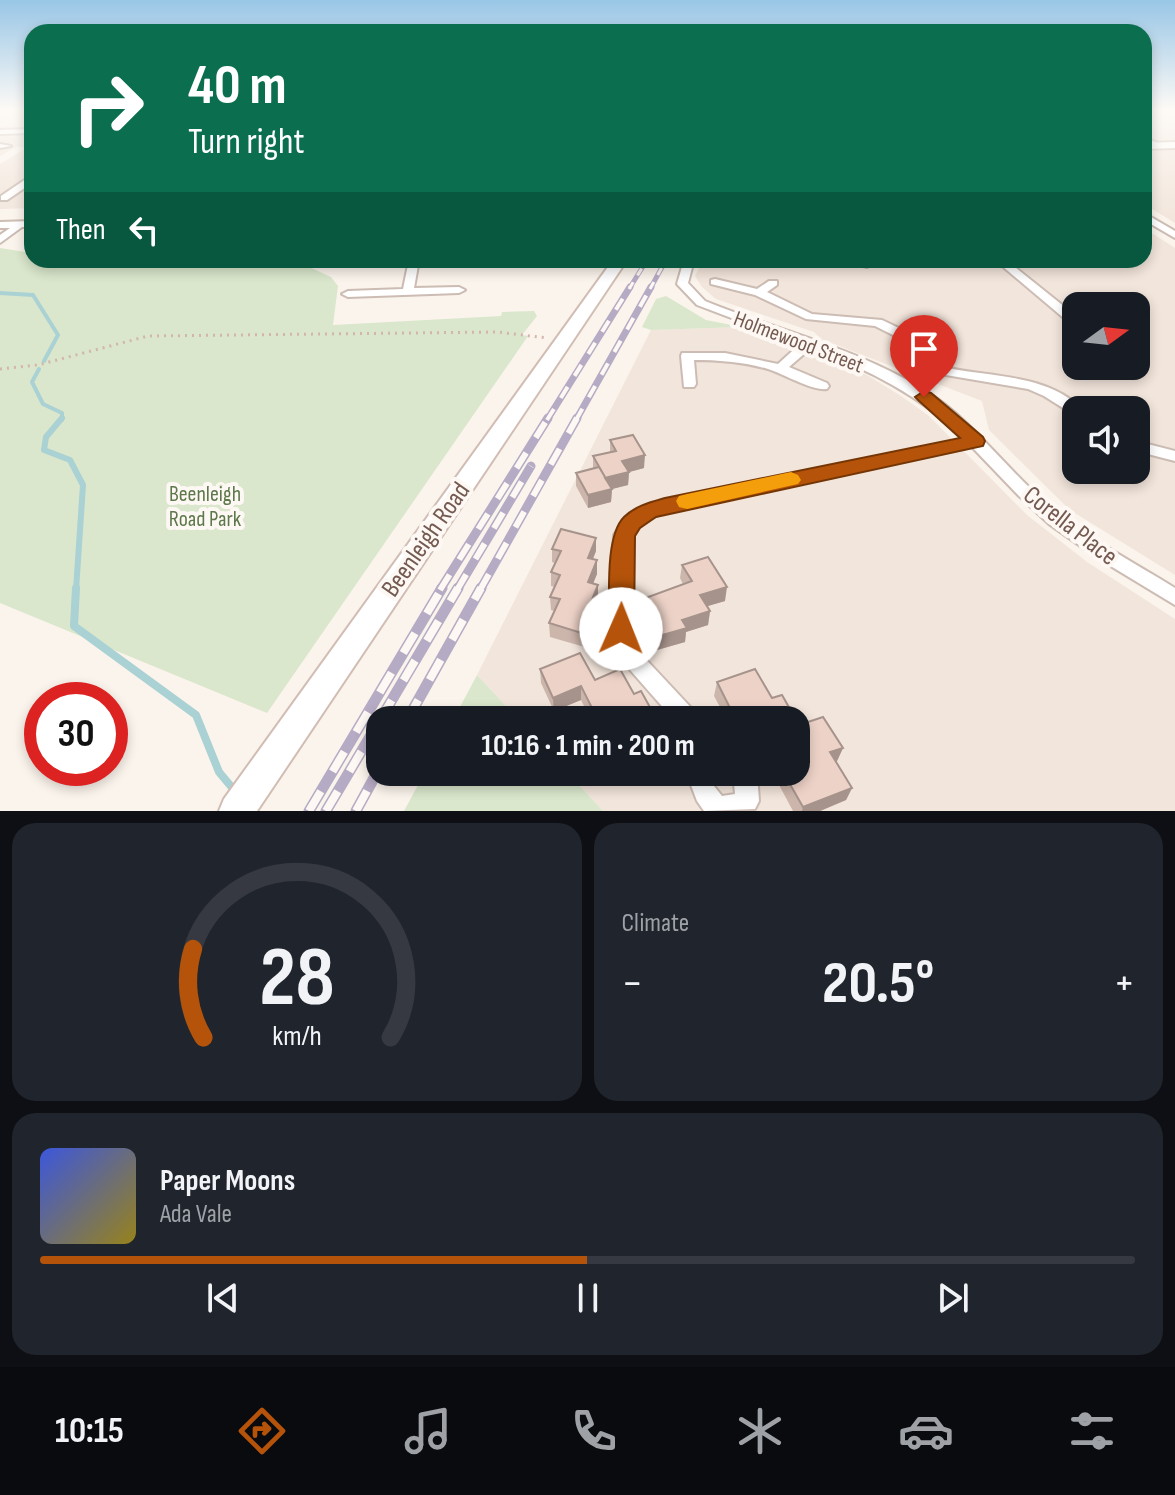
<!DOCTYPE html>
<meta charset="utf-8">
<style>
:root{--surface:#171b24;--page:#20242c;--text:#f1f3f6;--muted:#9ea1a6;--line:#363941;--accent:#b45309}
body{margin:0;font-family:"Sofia Sans Condensed",sans-serif;background:var(--page);color:var(--text);height:100vh;display:flex;flex-direction:column;font-size:30px;white-space:nowrap}
*{box-sizing:border-box;margin:0}
p{font-size:26px;color:var(--muted)}
.icon{flex:none;width:44px;height:44px;fill:none;stroke:currentColor;stroke-width:2;stroke-linecap:round;stroke-linejoin:round}
.map{position:relative;height:811px;overflow:hidden}
.panel{display:flex;flex-direction:column;gap:12px;padding:12px;background:#0d0f14;flex:1}
.panel>*{flex:none}
.top-card{position:absolute;left:24px;top:24px;width:1128px;height:244px;border-radius:24px;box-shadow:0 4px 12px #0003;background:#0b6e4f;color:#fff;overflow:hidden}
.needle{width:52px;rotate:75deg}
.fabs{position:absolute;left:1062px;top:292px;display:grid;gap:16px}
.fabs a{display:grid;place-items:center;width:88px;height:88px;border-radius:16px;background:var(--surface);box-shadow:0 4px 12px #0003;font-size:40px}
.speed{position:absolute;left:24px;top:682px;display:flex;gap:16px;font-size:40px;font-weight:700;text-align:center}
.speed>*{display:grid;place-content:center;width:104px;height:104px;border-radius:50%;background:var(--surface);box-shadow:0 4px 12px #0003;line-height:1}
.speed .limit{border:12px solid #d22;background:#fff;color:#111}
.pin{position:absolute;display:grid;place-items:center;width:68px;height:68px;color:#fff;margin:-82px -34px;border-radius:50% 50% 50% 0;rotate:-45deg;box-shadow:0 0 8px #0007}
.pin .icon{rotate:45deg}
.me{position:absolute;width:88px;margin:-44px;rotate:1deg;stroke-linejoin:round;filter:drop-shadow(0 0 6px #0008)}
.turn{display:flex;align-items:center;gap:28px;height:168px;padding:0 32px;font-size:36px}
.turn .icon{width:104px;height:104px;stroke-width:2.5}
.turn b{display:block;font-size:56px;line-height:68px}
.then{display:flex;align-items:center;height:76px;padding:0 32px;background:#0003;gap:16px;font-size:30px}
.big{font-size:60px;font-weight:700;line-height:1.1}
.panel .widget{flex:1;display:flex;flex-direction:column;justify-content:center;gap:12px;min-width:0;padding:0 28px;border-radius:24px;background:var(--page)}
.panel .dial{align-items:center;gap:0}
.dial svg{height:208px;overflow:visible;fill:none;stroke:var(--line);stroke-width:7;stroke-linecap:round;text-anchor:middle}
.dial text{fill:var(--text);stroke:none}
.song{display:flex;align-items:center;gap:24px}
.cover{width:96px;height:96px;border-radius:12px;background:linear-gradient(135deg,hsl(230 70% 55%),hsl(50 70% 35%))}
.played{height:8px;border-radius:4px;background:linear-gradient(90deg,var(--accent) 50%,var(--line) 50%)}
.keys{display:flex;justify-content:space-around;direction:ltr}
.heat{display:flex;justify-content:space-between;align-items:center;font-size:44px;direction:ltr}
.panel .tiles{flex:1;display:grid;gap:12px;grid-template-columns:1fr 1fr}
.widget:last-child{grid-column:span 2}
.trip{position:absolute;left:366px;top:706px;width:444px;height:80px;border-radius:24px;background:var(--surface);box-shadow:0 4px 12px #0003;font-weight:700;line-height:80px;text-align:center}
.tabs{display:flex;height:128px;justify-content:space-around;align-items:center;background:#090b0e;color:var(--muted)}
.tabs .icon{width:56px;height:56px}
.tabs .active{color:var(--accent)}
.tabs b{font-size:36px;color:var(--text)}
.map>svg:first-child{display:block}
</style>
<div class="map">
<svg width="1175" height="811" viewBox="0 0 1175 811">
<rect width="100%" height="100%" fill="#fbf4ec"/>
<g fill="#f2e5db" fill-rule="evenodd">
<polygon points="0,110 32,110 32,208 0,209 0,164 28,147 16,147 0,156"/>
<polygon points="1144,110 1175,110 1175,140 1144,141"/>
<polygon points="1175,150 1175,223 1144,204 1144,151"/>
<path d="M1144 228 1175 248V575L1070 510 989 430 982 401 821 339 814 332 716 299 702 287 695 276 703 260H1144ZM1076 306H1136V366H1076ZM1076 410H1136V470H1076Z"/>
<polygon points="742,327 867,375 901,396 929,416 1027,515 1087,562 1175,619 1175,811 603,811 567,772 796,772 796,720 519,720 477,675 651,330"/>
</g>
<g fill="#dae7cc">
<polygon points="0,248 32,253 32,260 128,260 142,264 294,260 331,277 338,286 333,325 501,316 502,312 534,311 537,316 522,335 528,336 267,713 0,603"/>
<polygon points="666,296 706,320 742,327 651,330 642,327 656,299"/>
<polygon points="477,675 519,720 453,720"/>
<polygon points="425,772 567,772 603,811 404,811"/>
</g>
<g fill="none" stroke-linecap="round" stroke-linejoin="round">
<g stroke="#aad1d3" stroke-width="4">
<polyline points="0,293 33,295 58,335 44,361"/>
<polyline points="39,369 32,382 43,404 62,413 62,420"/>
</g>
<polyline stroke="#aad1d3" stroke-width="6" points="62,418 46,437 44,450 70,460 83,485 76,590"/>
<polyline stroke="#aad1d3" stroke-width="8" points="76,588 74,626 196,715 219,772 234,790"/>
<defs>
<g id="minor">
<polygon points="32,129 32,133 0,134 0,130"/>
<polygon points="1144,138 1158,143 1159,145 1155,147 1144,143"/>
<polygon points="0,144 11,146 0,148"/>
<polygon points="29,177 32,177 32,183 7,200 1,200 1,196"/>
<polygon points="1144,213 1175,231 1175,238 1144,220"/>
<polygon points="32,221 32,227 22,227 0,243 0,235 10,228 0,228 0,222"/>
<polygon points="409,260 419,260 414,288 459,287 465,290 459,293 348,297 342,294 348,291 403,289"/>
<path d="M684 260H694L688 283 705 301C779 331 861 349 929 393 973 422 1004 466 1044 501 1083 536 1130 560 1175 588V605L1099 559 1049 524 1019 496 972 447 668 511C653 517 641 522 632 536L631 629 639 652 696 713 699 720H674L624 663 611 629 614 535 626 518 642 508 665 500 965 439C920 395 869 370 811 348L789 367 827 383 829 386 827 389C812 391 784 374 768 369 744 362 719 360 694 360L696 384 694 387H684L681 356 682 353H725L778 364 800 344 697 305 677 284Z"/>
<polygon points="859,260 869,260 872,264 867,267 863,266"/>
<polygon points="995,260 1006,260 1076,316 1076,326 1072,325"/>
<polygon points="715,279 757,289 769,281 777,281 777,285 767,292 812,314 882,320 909,333 927,359 926,362 916,362 901,339 875,326 806,319 755,295 711,284 711,280"/>
<polygon points="1136,350 1145,355 1143,358 1136,358"/>
<path d="M939 366C987 378 1046 372 1083 410H1076V414L1071 413 1044 396 1028 389 934 373 932 370 934 367Z"/>
<polygon points="1136,441 1175,451 1175,461 1136,451"/>
<polygon points="686,772 710,772 714,786 722,796 735,794 733,772 757,772 759,801 755,809 704,811 697,801"/>
</g>
<g id="secondary">
<polygon points="1175,142 1175,148 1144,149 1144,143"/>
<polygon points="613,260 627,260 257,811 219,811 224,799"/>
</g>
</defs>
<use href="#minor" stroke="#ccbcb3" stroke-width="4"/>
<use href="#secondary" stroke="#d1bdb3" stroke-width="4"/>
<polyline stroke="#d2b6aa" stroke-width="3" stroke-dasharray="2 5" stroke-linecap="butt" points="0,369 38,365 148,336 497,332 547,338"/>
<use href="#minor" fill="#fff" fill-rule="evenodd"/>
<use href="#secondary" fill="#fff" fill-rule="evenodd"/>
<defs>
<g id="rail-far3">
<polyline points="629,289 647,260"/>
<polyline points="650,289 666,260"/>
</g>
<g id="rail-far2">
<polyline points="547,420 630,287"/>
<polyline points="576,420 651,287"/>
</g>
<g id="rail-far1">
<polyline points="440,590 548,418"/>
<polyline points="457,590 531,466"/>
<polyline points="480,590 577,418"/>
</g>
<g id="rail">
<polyline points="380,720 458,588"/>
<polyline points="407,720 481,588"/>
<polyline points="309,811 442,588"/>
<polyline points="326,811 380,720"/>
<polyline points="356,811 380,767"/>
</g>
</defs>
<use href="#rail-far3" stroke="#b6abc4" stroke-width="5"/>
<use href="#rail-far2" stroke="#b6abc4" stroke-width="7"/>
<use href="#rail-far1" stroke="#b6abc4" stroke-width="9"/>
<use href="#rail" stroke="#b6abc4" stroke-width="11"/>
<use href="#rail-far3" stroke="#fdf8f3" stroke-width="3" stroke-dasharray="8" stroke-linecap="butt"/>
<use href="#rail-far2" stroke="#fdf8f3" stroke-width="4" stroke-dasharray="13" stroke-linecap="butt"/>
<use href="#rail-far1" stroke="#fdf8f3" stroke-width="6" stroke-dasharray="18" stroke-linecap="butt"/>
<use href="#rail" stroke="#fdf8f3" stroke-width="8" stroke-dasharray="23" stroke-linecap="butt"/>
</g>
<g fill="#ccb5ab">
<polygon points="610,440 644,468 629,472 628,485 612,489 611,502 588,508 576,486 576,473 593,468 593,456 610,452"/>
<polygon points="552,549 596,551 593,559 597,574 593,583 598,585 598,598 594,609 598,610 598,623 588,648 550,637 549,623 554,611 551,610 550,597 555,587 551,586 551,572 555,563 552,562"/>
<polygon points="682,565 725,601 707,606 710,611 708,625 686,632 685,642 657,650 639,613 640,600 683,584 680,578"/>
<polygon points="540,669 595,680 634,694 657,720 663,720 591,720 581,700 554,711 541,683"/>
<polygon points="755,669 772,698 782,695 799,725 823,717 843,748 837,761 836,762 852,788 846,800 820,811 793,811 778,783 781,772 796,772 796,720 727,720 714,696 717,682"/>
<polygon points="631,772 658,772 637,782"/>
</g>
<g fill="#a6938b">
<polygon points="645,455 644,468 622,474 622,461"/>
<polygon points="629,472 628,485 612,489 611,502 588,508 588,495 605,478"/>
<polygon points="596,538 596,551 588,571 588,558"/>
<polygon points="597,560 597,574 588,596 588,582"/>
<polygon points="598,585 598,598 589,621 589,607"/>
<polygon points="727,587 725,601 698,609 700,595"/>
<polygon points="598,610 598,623 588,648 588,635"/>
<polygon points="710,611 708,625 686,632 685,642 657,650 659,636 682,620"/>
<polygon points="581,686 581,700 554,711 553,698"/>
<polygon points="740,709 738,720 730,720 732,712"/>
<polygon points="599,710 599,720 594,720 594,712"/>
<polygon points="843,748 837,761 825,765 830,752"/>
<polygon points="638,772 658,772 637,782"/>
<polygon points="852,788 846,800 820,811 802,811 803,807"/>
</g>
<g fill="#edd2c7" stroke="#a6938b" stroke-width="2">
<polygon points="633,435 645,455 622,461 629,472 605,478 612,489 588,495 576,473 599,467 605,477 593,456 616,451 610,440"/>
<polygon points="561,529 596,538 588,558 597,560 588,582 598,585 589,607 598,610 588,635 549,623 560,599 550,597 560,575 551,572 561,551 552,549"/>
<polygon points="708,557 727,587 700,595 710,611 682,620 687,628 659,636 640,600 692,581 682,565"/>
<polygon points="580,653 595,680 620,669 634,694 641,691 657,720 662,718 663,720 605,720 599,710 594,712 581,686 553,698 540,669"/>
<polygon points="755,669 772,698 782,695 799,725 823,717 843,748 830,752 852,788 803,807 783,772 796,772 796,720 746,720 740,709 732,712 717,682"/>
</g>
<linearGradient id="sky" x2="0" y2="1"><stop stop-color="#99c6e6"/><stop offset="0.49" stop-color="#fdfaf6"/><stop offset="1" stop-color="#fdfaf6" stop-opacity="0"/></linearGradient>
<rect width="1175" height="224" fill="url(#sky)"/>
<path fill="#b45309" stroke="#753606" stroke-width="2" d="M924 391 931 393 983 437 985 441 983 446 656 517 640 528 635 536 634 629 630 637 621 640 612 637 609 629C610 600 604 537 624 517 635 506 651 502 665 498L960 438 918 400 915 397Z"/>
<polygon fill="#f59e0b" points="791,472 798,475 801,480 798,484 687,509 679,507 676,501 679,496 687,494"/>
<g text-anchor="middle" stroke-width="8" stroke-linejoin="round" paint-order="stroke">
<g font-size="22" fill="#745a51" stroke="#fdf8f3">
<text transform="translate(799 341) rotate(21)" y="8">Holmewood Street</text>
</g>
<g font-size="22" fill="#5d784b" stroke="#fdf8f3">
<text x="205" y="501">Beenleigh<tspan x="205" dy="25">Road Park</tspan></text>
</g>
<g font-size="26" fill="#745a51" stroke="#fdf8f3">
<text transform="translate(1071 525) rotate(38)" y="9">Corella Place</text>
<text transform="translate(425 539) rotate(-55)" y="9">Beenleigh Road</text>
</g>
</g>
</svg>
<div class="fabs">
<a><svg class="needle" viewBox="-14 -14 28 28"><path d="M0-13l5 13h-10z" fill="#e53935"/><path d="M0 13l5-13h-10z" fill="#9ea1a6"/></svg></a>
<a><svg class="icon" aria-label="sound" viewBox="0 0 24 24"><path d="M4 9h4l5-4v14l-5-4H4zM17 9q2 3 0 6"/></svg></a>
</div>
<div class="speed"><div class="limit">30</div></div>
<div class="pin" style="left:924px;top:397px;background:#d93025"><svg class="icon" aria-label="arrive" viewBox="0 0 24 24"><path d="M6 21V4h12l-3 4 3 4H6"/></svg></div>
<svg class="me" style="left:621px;top:629px" viewBox="-20 -20 40 40"><circle r="19" fill="#fff"/><path d="M0-13L10 11 0 6-10 11z" fill="#b45309"/></svg>
<div class="trip">10:16 · 1 min · 200 m</div>
<div class="top-card">
<div class="turn"><svg class="icon" aria-label="right" viewBox="0 0 24 24"><path d="M7 20v-9h11M14 6l5 5-5 5"/></svg><div><b>40 m</b>Turn right</div></div>
<div class="then">Then<svg class="icon" aria-label="left" viewBox="0 0 24 24"><path d="M17 20v-9H6M10 6l-5 5 5 5"/></svg></div>
</div>
</div>
<section class="panel">
<div class="tiles">
<div class="widget dial"><svg viewBox="0 0 100 80">
<path d="M14 69A42 42 0 1 1 86 69"/>
<path d="M14 69A42 42 0 0 1 10 35" stroke="#b45309"/>
<text x="50" y="56" font-size="32" font-weight="700">28</text>
<text x="50" y="72" font-size="11">km/h</text>
</svg></div>
<div class="widget"><p>Climate</p>
<div class="heat"><a>−</a><b class="big">20.5°</b><a>+</a></div>
</div>
<div class="widget">
<div class="song"><i class="cover"></i><div><b>Paper Moons</b><p>Ada Vale</p></div></div>
<div class="played"></div>
<div class="keys"><svg class="icon" aria-label="previous" viewBox="0 0 24 24"><path d="M18 5L8 12l10 7zM5 5v14"/></svg><svg class="icon" aria-label="pause" viewBox="0 0 24 24"><path d="M8 5v14M16 5v14"/></svg><svg class="icon" aria-label="next" viewBox="0 0 24 24"><path d="M6 5l10 7-10 7zM19 5v14"/></svg></div>
</div>
</div>
</section>
<nav class="tabs">
<b>10:15</b>
<svg class="icon active" aria-label="directions" viewBox="0 0 24 24"><path d="M12 3l9 9-9 9-9-9zM9 14v-3h6M13 9l2 2-2 2"/></svg>
<svg class="icon" aria-label="music" viewBox="0 0 24 24"><path d="M9 18V5l10-2v13"/><circle cx="6" cy="18" r="3"/><circle cx="16" cy="16" r="3"/></svg>
<svg class="icon" aria-label="phone" viewBox="0 0 24 24"><path d="M5 4h4l2 5-3 2q2 4 5 5l2-3 5 2v4C11 20 4 13 5 4z"/></svg>
<svg class="icon" aria-label="climate" viewBox="0 0 24 24"><path d="M12 3v18M4 7l16 10M4 17L20 7"/></svg>
<svg class="icon" aria-label="car" viewBox="0 0 24 24"><path d="M5 17H2v-5l4-1 3-4h7l3 4 3 1v5h-3M9 17h6M6 11h13"/><circle cx="7" cy="17" r="2"/><circle cx="17" cy="17" r="2"/></svg>
<svg class="icon" aria-label="filters" viewBox="0 0 24 24"><path d="M4 7h16M4 17h16"/><circle cx="9" cy="7" r="2"/><circle cx="15" cy="17" r="2"/></svg>
</nav>
